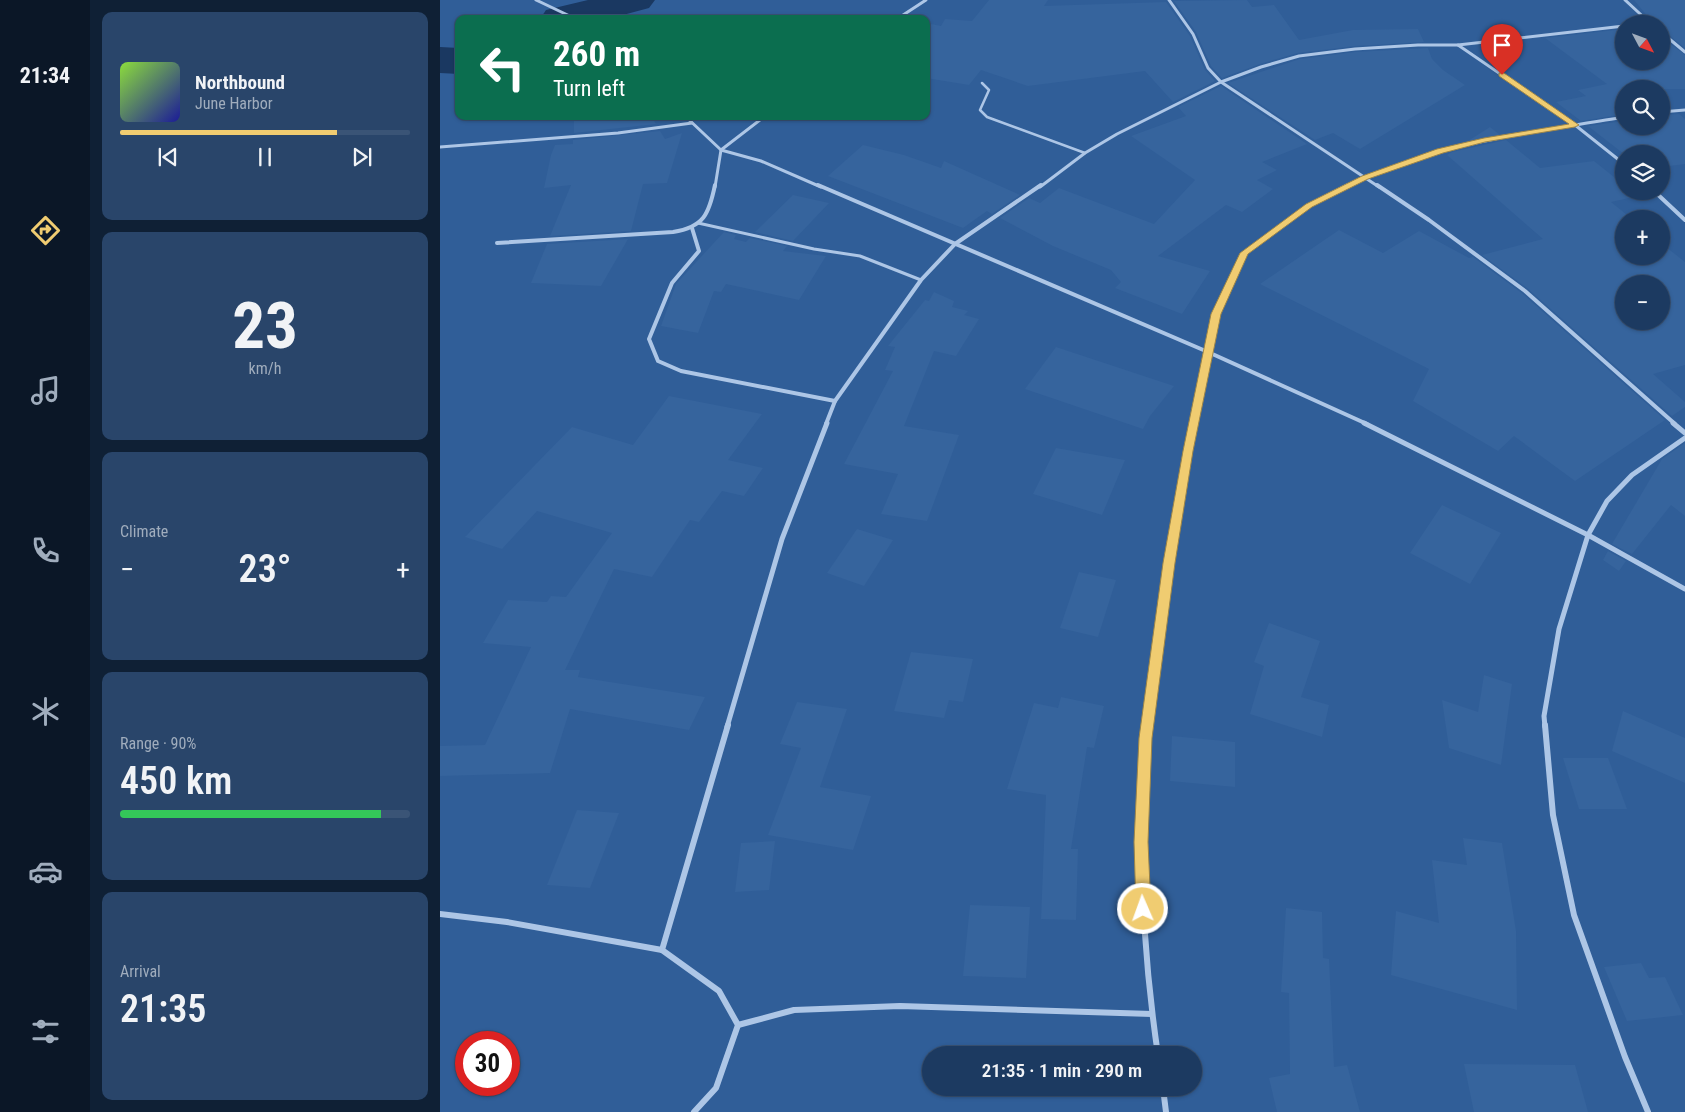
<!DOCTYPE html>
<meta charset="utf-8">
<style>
:root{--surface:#1c3a61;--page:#29456a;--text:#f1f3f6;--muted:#a0adbd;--line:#3a5476;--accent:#f0cc71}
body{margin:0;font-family:"Roboto Condensed",sans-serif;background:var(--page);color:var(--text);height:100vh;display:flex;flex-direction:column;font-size:19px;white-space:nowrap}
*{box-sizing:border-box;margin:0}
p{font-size:16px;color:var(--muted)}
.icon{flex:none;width:28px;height:28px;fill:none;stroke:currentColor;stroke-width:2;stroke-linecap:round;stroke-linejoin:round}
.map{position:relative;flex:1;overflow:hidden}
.details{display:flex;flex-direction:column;gap:12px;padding:12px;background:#0f2035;width:350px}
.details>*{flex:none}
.guide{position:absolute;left:15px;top:15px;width:475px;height:105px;border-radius:10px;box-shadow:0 1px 4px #0004,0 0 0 1px var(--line);background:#0b6e4f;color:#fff;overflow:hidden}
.needle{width:32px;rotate:131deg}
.buttons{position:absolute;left:1175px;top:15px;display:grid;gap:10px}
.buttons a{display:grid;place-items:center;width:55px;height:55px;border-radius:50%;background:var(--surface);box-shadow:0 1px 4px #0004,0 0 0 1px var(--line);font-size:25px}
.speed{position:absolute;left:15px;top:1031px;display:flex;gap:10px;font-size:25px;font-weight:700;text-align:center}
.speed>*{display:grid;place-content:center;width:65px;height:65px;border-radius:50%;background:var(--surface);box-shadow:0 1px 4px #0004,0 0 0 1px var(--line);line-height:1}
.speed .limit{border:8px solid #d22;background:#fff;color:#111}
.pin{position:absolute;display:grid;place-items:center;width:42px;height:42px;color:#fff;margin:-51px -21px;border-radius:50% 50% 50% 0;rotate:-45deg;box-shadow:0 0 5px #0007}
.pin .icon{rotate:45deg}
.me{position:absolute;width:55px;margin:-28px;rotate:358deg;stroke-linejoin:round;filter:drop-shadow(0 0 4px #0008)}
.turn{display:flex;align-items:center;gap:18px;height:105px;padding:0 15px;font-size:22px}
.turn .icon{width:65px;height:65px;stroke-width:2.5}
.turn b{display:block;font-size:35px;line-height:42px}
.big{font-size:38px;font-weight:600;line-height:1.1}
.details .tile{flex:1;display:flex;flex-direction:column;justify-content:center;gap:8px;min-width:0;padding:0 18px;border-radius:10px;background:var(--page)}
.details .dial{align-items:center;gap:0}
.dial b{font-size:65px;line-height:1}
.song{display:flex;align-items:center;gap:15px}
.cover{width:60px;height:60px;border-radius:8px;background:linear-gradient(135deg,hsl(90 70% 55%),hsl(240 70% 35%))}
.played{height:5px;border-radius:2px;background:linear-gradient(90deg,var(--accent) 75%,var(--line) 75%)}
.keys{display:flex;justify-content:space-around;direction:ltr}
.heat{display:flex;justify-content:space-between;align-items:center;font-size:28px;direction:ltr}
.charge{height:8px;border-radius:4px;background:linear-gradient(90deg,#34c759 90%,var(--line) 0)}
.trip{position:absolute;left:482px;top:1046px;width:280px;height:50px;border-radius:25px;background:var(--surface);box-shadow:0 1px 4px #0004,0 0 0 1px var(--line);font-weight:600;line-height:50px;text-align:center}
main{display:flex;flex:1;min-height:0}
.tab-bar{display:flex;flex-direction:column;width:90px;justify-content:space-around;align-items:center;background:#0b1727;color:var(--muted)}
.tab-bar .icon{width:35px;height:35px}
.tab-bar .selected{color:var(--accent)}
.tab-bar b{font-size:22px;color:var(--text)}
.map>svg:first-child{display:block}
</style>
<main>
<nav class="tab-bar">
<b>21:34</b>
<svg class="icon selected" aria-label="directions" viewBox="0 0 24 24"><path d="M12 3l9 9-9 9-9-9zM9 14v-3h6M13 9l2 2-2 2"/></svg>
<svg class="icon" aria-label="music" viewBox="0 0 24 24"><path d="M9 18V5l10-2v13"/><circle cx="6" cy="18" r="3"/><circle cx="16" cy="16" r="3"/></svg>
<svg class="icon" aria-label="phone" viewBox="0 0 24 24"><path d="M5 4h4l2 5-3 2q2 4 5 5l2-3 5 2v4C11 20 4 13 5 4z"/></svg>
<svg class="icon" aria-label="climate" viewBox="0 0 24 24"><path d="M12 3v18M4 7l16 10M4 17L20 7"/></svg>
<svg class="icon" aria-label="car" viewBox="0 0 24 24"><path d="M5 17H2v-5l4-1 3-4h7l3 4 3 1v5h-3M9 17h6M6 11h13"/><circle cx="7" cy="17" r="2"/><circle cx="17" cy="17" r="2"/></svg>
<svg class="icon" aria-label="filters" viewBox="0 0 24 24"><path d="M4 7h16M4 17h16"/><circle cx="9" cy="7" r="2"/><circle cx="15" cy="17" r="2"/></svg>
</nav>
<section class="details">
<div class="tile">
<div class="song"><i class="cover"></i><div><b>Northbound</b><p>June Harbor</p></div></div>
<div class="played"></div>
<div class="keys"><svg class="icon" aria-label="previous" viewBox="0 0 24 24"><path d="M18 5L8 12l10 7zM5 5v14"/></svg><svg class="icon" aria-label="pause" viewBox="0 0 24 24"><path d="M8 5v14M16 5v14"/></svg><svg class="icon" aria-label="next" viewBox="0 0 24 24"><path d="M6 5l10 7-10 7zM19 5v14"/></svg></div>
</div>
<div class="tile dial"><b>23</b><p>km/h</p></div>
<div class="tile"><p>Climate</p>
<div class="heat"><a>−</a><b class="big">23°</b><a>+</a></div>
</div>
<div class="tile"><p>Range · 90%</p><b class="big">450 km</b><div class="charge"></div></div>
<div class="tile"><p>Arrival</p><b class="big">21:35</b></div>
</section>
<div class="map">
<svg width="1245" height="1112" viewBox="0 0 1245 1112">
<rect width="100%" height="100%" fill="#254d81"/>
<path fill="#305e98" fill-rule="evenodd" d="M0 0H1245V1112H0ZM19 19H486V116H19ZM1184 24H1221V61H1184ZM1184 89H1221V126H1184ZM1184 154H1221V191H1184ZM1184 219H1221V256H1184ZM1184 284H1221V321H1184ZM26 1042H69V1085H26ZM491 1055H754V1088H491Z"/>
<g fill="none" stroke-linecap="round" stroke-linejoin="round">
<g fill="#1a3861" fill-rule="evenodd">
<polygon points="148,0 215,0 209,8 168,19 100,19 106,10"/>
<polygon points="0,47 19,48 19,74 0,73"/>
</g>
</g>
<g fill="#36649d" fill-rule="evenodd">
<polygon points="549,0 608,0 604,6 726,2 750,36 765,70 775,81 733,102 705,71 588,86 541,70 529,85 486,78 486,23 501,26 505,19 532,21"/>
<polygon points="807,0 812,7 834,5 859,40 913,30 978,29 984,42 915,46 858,53 820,64 782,78 771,66 756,32 734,1"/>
<polygon points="1194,0 1245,0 1245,48 1221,29 1221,24 1214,24"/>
<polygon points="1184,29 1184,61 1221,61 1221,37 1245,55 1245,89 1184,89 1184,114 1141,121 1116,102 1146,96 1138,90 1167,84 1105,38"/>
<polygon points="988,48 992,59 1003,70 1025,85 920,149 893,133 875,140 788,83 860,59 915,52"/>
<polygon points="781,86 867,144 822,162 837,170 817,180 833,189 802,212 786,205 718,256 770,271 742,314 675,288 681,282 671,270 613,246 560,218 589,198 600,203 619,188 714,224 755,180 691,136 746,116 738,107"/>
<polygon points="1239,114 1245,119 1245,164 1221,167 1221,154 1184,154 1148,126 1184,121 1184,126 1221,126 1221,115"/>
<polygon points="134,116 211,116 216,124 134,133"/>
<polygon points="1050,127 1060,135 1028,141"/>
<polygon points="220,131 225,139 242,133 227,183 203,184 191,231 110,236 131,185 104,188 111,155 115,145 133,144 133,140"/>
<path d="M1066 140 1100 168 1154 161 1184 185V191H1192L1198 196 1171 202 1192 219H1184V256H1221V243L1245 262V365L1213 374 1245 402V407L1232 416 1087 288 1042 255 1103 239 1007 155 1012 152ZM1184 284H1221V321H1184Z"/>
<polygon points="423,145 464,155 501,168 504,161 580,195 552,214 547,211 523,228 388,176"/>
<polygon points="353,195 389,203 353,241 315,232"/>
<polygon points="899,230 943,253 979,231 1029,258 1033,257 1083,294 1225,420 1135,481 1074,436 1058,451 973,401 989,369 820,284"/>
<polygon points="284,232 296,235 294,239 306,242 310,238 347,246 343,251 386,256 359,300 286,284 281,292 274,291 258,333 221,326 236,284"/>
<polygon points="188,239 161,286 91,283 107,244"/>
<polygon points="494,292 514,301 512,307 528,311 524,315 539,319 516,356 494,351 464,426 519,435 487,521 441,514 458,474 404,464 453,371 445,370 455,347 448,346 485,300 489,301"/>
<polygon points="616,347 734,386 710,416 703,429 585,389"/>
<polygon points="229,396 322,414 288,460 323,468 304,496 282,491 259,522 250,520 212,577 174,569 125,670 140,670 138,677 265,697 249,730 130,709 110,773 0,776 0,746 45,745 91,647 43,643 68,600 107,602 111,596 126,597 172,533 97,511 62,549 25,537 132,427 193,445"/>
<polygon points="1245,443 1245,516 1231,505 1192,554 1172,544 1222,459"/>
<polygon points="616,448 685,460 662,515 593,494"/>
<polygon points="1002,505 1061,533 1030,584 970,553"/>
<polygon points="417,529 453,540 424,586 387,573"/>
<polygon points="1168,551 1186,561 1179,571 1163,560"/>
<polygon points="639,572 676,580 658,637 620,628"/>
<polygon points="829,623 880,641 861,697 889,705 882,737 810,714 824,666 814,662"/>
<polygon points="471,652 533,659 523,702 509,700 504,718 454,711"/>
<polygon points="1044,675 1072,684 1061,765 1009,748 1002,700 1038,712"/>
<polygon points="621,697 664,706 654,748 647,747 631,849 638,849 636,920 601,919 606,795 567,789 594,703 618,708"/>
<polygon points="357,702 407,709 380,787 431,796 413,850 328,835 361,748 340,744"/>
<polygon points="1183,711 1245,738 1245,783 1172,751"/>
<polygon points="732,736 795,742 795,787 730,781"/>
<polygon points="1123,758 1168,758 1187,809 1139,809"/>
<polygon points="137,810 179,813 150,888 107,885"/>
<polygon points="1023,838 1062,843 1076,931 1077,1010 951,975 956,911 999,923 992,860 1027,865"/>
<polygon points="335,841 329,890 295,892 301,843"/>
<polygon points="530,905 590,907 586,978 523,976"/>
<polygon points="846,908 882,912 883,958 889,959 894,1067 907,1065 920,1112 837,1112 829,1078 850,1074 849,993 841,992"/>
<polygon points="1201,963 1209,978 1225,977 1243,1015 1187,1021 1164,967"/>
<polygon points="1024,1064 1135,1065 1148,1112 1034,1112"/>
</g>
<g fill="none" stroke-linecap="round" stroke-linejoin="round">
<polyline stroke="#adc6e6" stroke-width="2.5" points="542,83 549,90 540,110 547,117 645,153"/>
<polyline stroke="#adc6e6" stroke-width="3" points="258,223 374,249 420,256 481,280"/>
<g stroke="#adc6e6" stroke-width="3">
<polyline points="96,0 136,19"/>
<polyline points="729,0 753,34 768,68 781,82 939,187"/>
<polyline points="1185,0 1211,24"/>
<polyline points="457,19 486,0"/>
<polyline points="1221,32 1245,52"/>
<polyline points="1018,45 1135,125 1184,164"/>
<polyline points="1221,112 1245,110"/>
<polyline points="245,116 281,150 321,161 381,187"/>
<polyline points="0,147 178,133 252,123"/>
<polyline points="275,187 281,150 325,116"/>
<polyline points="600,187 645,153 677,134 781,82 821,67 859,56 915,49 978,45 1018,45 1184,26"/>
<path d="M906 187C992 143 1090 133 1184 117"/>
</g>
<g stroke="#adc6e6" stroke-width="4">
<polyline points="378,185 768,352 927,424"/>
<polyline points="937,185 989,220 1085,291 1235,424"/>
<polyline points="1214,191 1245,220"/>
<polyline points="252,228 259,251 232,283 209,339 218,361 241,371 395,401"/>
<path d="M57 243 233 232C264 227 269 214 275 185"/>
<polyline points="386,424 395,401 481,280 515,244 601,185"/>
<polyline points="754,424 776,314 804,253 869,205 908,185"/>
</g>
<g stroke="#adc6e6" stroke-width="5">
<polyline points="924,423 1148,535 1245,589"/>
<polyline points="1233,423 1245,433"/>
<polyline points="287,727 342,539 387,423"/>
<polyline points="708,727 729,563 754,423"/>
<polyline points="1105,727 1104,716 1119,629 1148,535 1167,501 1192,475 1245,438"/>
</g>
<g stroke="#adc6e6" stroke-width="6">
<path d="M708 725C705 747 705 768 704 790 699 879 705 967 718 1055"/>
<polyline points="1105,725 1113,815 1134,915 1185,1057 1208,1112"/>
<polyline points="0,914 67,922 222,950"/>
<polyline points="298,1025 354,1010 460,1006 712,1014"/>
<polyline points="723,1088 726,1112"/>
<polyline points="254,1112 276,1088 298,1025 279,991 222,950 288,725"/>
</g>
</g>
<polygon fill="#f0cc71" stroke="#9c8549" points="1059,73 1064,73 1139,125 1135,127 1045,142 1003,153 928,179 872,207 808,254 781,314 753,451 735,563 712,738 708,842 711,909 709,915 703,917 698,915 696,909 694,842 699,738 723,563 743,451 771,314 800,253 866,204 922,176 997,149 1044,138 1129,124 1059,76"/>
</svg>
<div class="buttons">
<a><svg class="needle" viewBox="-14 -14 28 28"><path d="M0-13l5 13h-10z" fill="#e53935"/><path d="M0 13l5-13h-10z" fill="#a0adbd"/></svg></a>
<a><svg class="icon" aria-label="search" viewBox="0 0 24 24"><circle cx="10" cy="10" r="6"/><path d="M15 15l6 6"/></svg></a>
<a><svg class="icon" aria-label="layers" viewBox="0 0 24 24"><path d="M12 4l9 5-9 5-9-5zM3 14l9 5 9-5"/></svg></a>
<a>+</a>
<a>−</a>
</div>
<div class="speed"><div class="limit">30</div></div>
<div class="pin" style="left:1062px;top:75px;background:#d93025"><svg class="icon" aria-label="arrive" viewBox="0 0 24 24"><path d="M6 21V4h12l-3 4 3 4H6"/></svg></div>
<svg class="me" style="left:703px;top:909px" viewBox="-20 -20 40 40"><circle r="17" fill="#f0cc71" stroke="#fff" stroke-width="3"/><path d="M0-11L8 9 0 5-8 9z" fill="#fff"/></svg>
<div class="trip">21:35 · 1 min · 290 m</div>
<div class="guide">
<div class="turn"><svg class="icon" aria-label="left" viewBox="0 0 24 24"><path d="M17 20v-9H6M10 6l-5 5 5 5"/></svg><div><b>260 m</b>Turn left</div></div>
</div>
</div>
</main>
